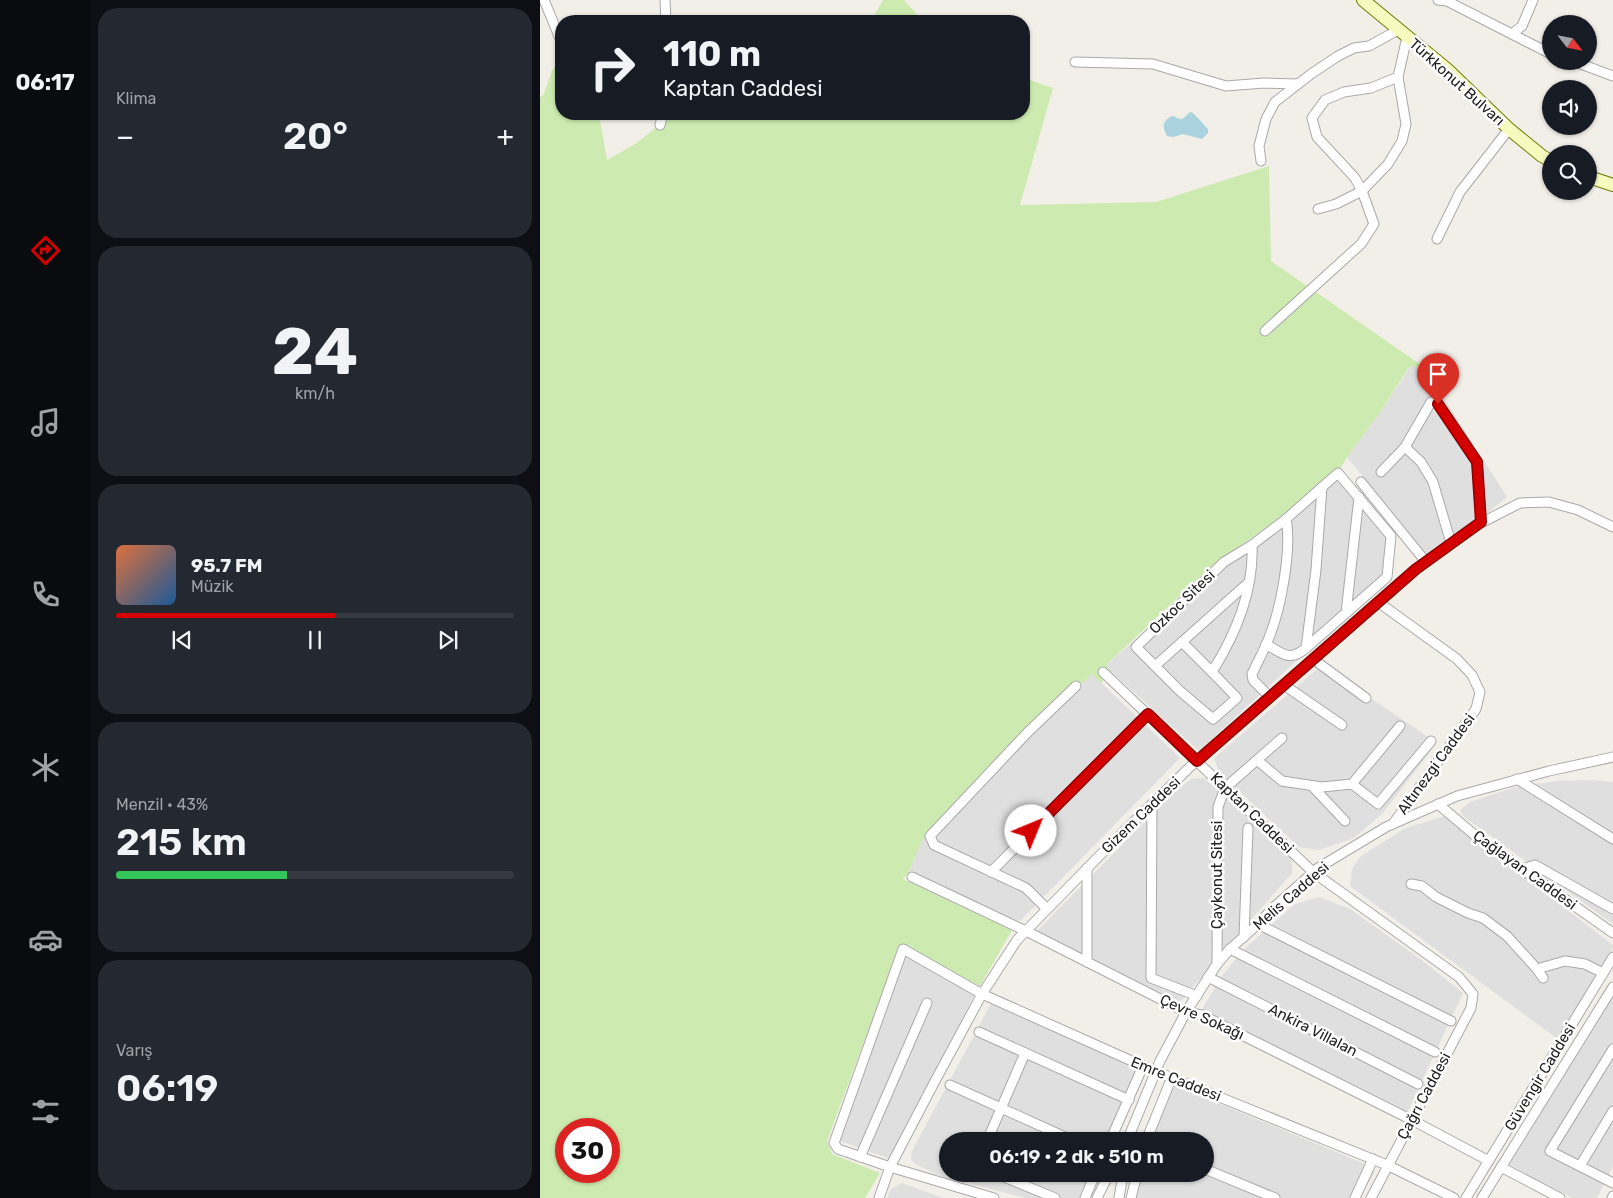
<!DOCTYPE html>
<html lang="tr">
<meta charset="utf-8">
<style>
:root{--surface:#171b24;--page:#242831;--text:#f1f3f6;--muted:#9ea1a6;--line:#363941;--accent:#d40000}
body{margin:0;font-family:Rubik,sans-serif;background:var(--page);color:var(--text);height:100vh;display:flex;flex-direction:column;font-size:19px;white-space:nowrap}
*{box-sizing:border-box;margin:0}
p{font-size:16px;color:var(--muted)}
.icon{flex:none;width:28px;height:28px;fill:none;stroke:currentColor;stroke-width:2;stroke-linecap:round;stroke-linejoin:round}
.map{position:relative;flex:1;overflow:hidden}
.details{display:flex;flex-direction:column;gap:8px;padding:8px;background:#0d0f14;width:450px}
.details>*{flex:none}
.guide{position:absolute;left:15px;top:15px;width:475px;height:105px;border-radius:20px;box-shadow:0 1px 4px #0004;background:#171b24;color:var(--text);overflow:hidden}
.needle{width:32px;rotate:122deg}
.tools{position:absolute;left:1002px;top:15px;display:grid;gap:10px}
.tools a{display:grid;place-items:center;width:55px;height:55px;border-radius:50%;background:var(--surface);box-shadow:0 1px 4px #0004;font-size:25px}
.speed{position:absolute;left:15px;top:1118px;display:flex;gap:10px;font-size:25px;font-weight:700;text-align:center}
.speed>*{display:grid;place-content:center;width:65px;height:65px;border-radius:50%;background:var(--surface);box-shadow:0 1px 4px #0004;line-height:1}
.speed .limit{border:8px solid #d22;background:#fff;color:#111}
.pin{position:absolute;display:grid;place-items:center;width:42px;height:42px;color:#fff;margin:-51px -21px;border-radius:50% 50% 50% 0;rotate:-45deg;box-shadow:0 0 5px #0007}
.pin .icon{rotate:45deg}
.me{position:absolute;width:55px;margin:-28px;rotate:45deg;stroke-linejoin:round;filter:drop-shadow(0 0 4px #0008)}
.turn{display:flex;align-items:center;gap:18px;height:105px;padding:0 25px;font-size:22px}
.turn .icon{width:65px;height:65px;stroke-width:2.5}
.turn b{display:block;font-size:35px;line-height:42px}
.big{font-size:38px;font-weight:600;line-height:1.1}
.details .widget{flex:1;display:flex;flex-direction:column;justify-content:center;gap:8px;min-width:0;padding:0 18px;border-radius:20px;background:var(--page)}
.details .dial{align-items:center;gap:0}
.dial b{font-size:65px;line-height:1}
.song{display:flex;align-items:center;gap:15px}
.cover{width:60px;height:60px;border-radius:8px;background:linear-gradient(135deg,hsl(20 70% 55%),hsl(210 70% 35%))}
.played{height:5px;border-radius:2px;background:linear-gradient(90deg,var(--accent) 55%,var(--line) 55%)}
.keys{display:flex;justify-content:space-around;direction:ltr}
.heat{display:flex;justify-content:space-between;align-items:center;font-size:28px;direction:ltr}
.charge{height:8px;border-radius:4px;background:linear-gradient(90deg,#34c759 43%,var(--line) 0)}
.trip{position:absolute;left:399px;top:1132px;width:275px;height:50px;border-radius:25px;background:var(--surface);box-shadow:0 1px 4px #0004;font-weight:600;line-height:50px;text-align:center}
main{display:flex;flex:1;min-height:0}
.tabs{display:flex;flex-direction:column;width:90px;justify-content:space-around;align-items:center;background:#090b0e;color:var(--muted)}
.tabs .icon{width:35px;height:35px}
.tabs .selected{color:var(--accent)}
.tabs b{font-size:22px;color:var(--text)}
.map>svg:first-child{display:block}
</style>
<main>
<nav class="tabs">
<b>06:17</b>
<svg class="icon selected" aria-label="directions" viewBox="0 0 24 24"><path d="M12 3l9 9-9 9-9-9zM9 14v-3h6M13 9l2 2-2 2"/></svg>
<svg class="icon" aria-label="music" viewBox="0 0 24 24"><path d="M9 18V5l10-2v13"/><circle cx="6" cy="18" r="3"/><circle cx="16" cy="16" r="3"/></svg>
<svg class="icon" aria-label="phone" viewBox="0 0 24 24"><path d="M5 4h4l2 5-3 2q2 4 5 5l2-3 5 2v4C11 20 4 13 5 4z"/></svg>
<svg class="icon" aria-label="climate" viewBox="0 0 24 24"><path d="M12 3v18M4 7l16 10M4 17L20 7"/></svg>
<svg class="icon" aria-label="car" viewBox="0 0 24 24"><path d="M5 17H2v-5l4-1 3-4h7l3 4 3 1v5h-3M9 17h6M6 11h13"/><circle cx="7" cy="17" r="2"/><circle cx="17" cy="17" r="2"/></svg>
<svg class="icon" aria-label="filters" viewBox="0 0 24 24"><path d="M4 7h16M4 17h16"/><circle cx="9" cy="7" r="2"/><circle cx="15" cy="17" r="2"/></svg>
</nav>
<section class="details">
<div class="widget"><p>Klima</p>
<div class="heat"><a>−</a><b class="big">20°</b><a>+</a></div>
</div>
<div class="widget dial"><b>24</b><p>km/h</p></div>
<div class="widget">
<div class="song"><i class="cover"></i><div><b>95.7 FM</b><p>Müzik</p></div></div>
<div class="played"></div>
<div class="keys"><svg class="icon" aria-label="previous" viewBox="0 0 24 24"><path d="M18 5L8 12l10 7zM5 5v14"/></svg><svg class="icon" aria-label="pause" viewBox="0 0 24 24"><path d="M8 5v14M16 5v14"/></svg><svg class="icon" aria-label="next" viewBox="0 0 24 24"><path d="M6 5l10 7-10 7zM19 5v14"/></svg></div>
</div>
<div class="widget"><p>Menzil · 43%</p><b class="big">215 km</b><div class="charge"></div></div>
<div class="widget"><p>Varış</p><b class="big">06:19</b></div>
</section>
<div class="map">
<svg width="1073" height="1198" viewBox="0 0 1073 1198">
<rect width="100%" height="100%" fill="#f2efe9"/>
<g fill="#e0dfdf">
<polygon points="870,367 884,367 967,497 890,559 807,457 839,414"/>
<polygon points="798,473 851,536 847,577 659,751 565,666 681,565"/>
<polygon points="782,665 897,743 843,813 814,838 779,850 759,847 679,772 674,758"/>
<polygon points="552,674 640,758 480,921 368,873 383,839"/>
<polygon points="664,778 752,858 752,873 640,1002 496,932 629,797 651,779"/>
<polygon points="1053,780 1073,782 1073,924 923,816 920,810 930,802 972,788 1016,781"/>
<polygon points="905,816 1073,945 1073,948 1019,1040 810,886 812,869 821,856 866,828"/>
<polygon points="779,897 810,909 879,958 923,993 868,1111 662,1009 682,976 704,949 755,904"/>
<polygon points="364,955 435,994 350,1159 300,1141"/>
<polygon points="1073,997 1073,1166 1057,1198 1032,1198 968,1164"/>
<polygon points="452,1002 603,1066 572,1141 408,1141 408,1174 559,1174 549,1198 486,1198 403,1177 377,1165 371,1160 372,1151"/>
<polygon points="625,1081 825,1164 835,1172 820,1198 591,1198 598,1174 665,1174 665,1141 607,1141"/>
<polygon points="362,1183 403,1198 347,1198 351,1189"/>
</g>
<g fill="#cdebb0" fill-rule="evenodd">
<polygon points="343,0 364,0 383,21 331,21"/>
<path d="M21 61V114H59L67 160 97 143 127 118V114H484V78L513 88 480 205 616 202 729 166 731 261 884 367H869L839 414 807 457 798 473 737 521 676 562 566 665 571 671 561 683 552 674 383 839 368 873 363 879 472 930 440 986 360 945 287 1141 292 1154 340 1173 325 1198H0V97L4 94 12 70ZM26 1129H69V1171H26Z"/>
</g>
<path fill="#aad3df" d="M651 112C655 114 665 126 668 129V133L662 139 643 134 633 137 627 136C622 126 622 121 632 116 635 116 638 119 641 119 645 119 647 113 651 112Z"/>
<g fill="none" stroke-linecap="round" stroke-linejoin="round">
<defs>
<g id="street">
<polyline points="4,0 21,41"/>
<polyline points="125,0 126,21"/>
<polyline points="898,0 907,1 1011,54"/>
<polyline points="972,34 982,26 993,0"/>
<polyline points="1033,61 1073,76"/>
<polyline points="535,62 613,64 686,86 724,83 758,84"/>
<polyline points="120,125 123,114"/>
<polyline points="721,161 719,146 726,119 735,102 771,74 798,56 814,48 829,46 858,30"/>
<polyline points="778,209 796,204 822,191 848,164 862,141 866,124 858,77 867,37"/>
<polyline points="897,239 920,192 969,129"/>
<polyline points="725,331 821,244 834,224 822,191 815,178 777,137 772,118 785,100 804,92 831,88 858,77"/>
<polyline points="865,447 881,462 893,482 911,543"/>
<polyline points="841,472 865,447 891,402 898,404 937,462 941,522"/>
<polyline points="821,482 886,562"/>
<path d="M712 545 684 562 596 647 640 691 673 719 697 698 672 672C696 634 714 591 712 545L746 519 798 473 851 536 847 577 766 648C750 662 743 654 726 644"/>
<polyline points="838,602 917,659 932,675 940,692 936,709 853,824"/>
<polyline points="806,613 819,497"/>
<polyline points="642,642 672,672"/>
<polyline points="766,648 776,570 782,487"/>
<polyline points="773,659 826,698"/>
<polyline points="615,666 709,582"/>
<polyline points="563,672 773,872 919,977 933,994 931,1008 831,1198"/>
<polyline points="744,685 802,725"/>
<path d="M730 697 713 680 712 674C718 661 725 649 730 635 741 607 752 549 746 519"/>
<polyline points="717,760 742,781 782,787 812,784 860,726"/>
<polyline points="977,779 1073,839"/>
<polyline points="812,784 838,804 891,741"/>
<polyline points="772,786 805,821"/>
<polyline points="612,804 611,978 657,996"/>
<polyline points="898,804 937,837 1073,933"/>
<polyline points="982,869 995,865 1073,909"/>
<polyline points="451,872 607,714"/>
<polyline points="372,877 486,931 646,1012 662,1015 872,1120 949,1161"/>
<polyline points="871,884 882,886 896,897 928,913 943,918 967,936 997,969 1025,961 1045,964 1063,973"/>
<polyline points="507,909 486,888 394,845 390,836 487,733 536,686"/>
<polyline points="718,924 911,1021"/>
<polyline points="704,937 708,828"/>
<polyline points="690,949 895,1052"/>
<polyline points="547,962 547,868"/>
<polyline points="677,964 678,807 685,788 742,738"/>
<polyline points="997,969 1003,978"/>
<polyline points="668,977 878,1084"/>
<polyline points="439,1032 589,1100"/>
<polyline points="1073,1049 1010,1151 1073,1183"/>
<polyline points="410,1085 534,1141"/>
<polyline points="447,1141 485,1053"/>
<polyline points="570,1141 603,1066"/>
<polyline points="587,1141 620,1061 646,1012 677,964 690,949 718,924 733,908 778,868 846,827 917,796 1009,771 1073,757"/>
<polyline points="606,1141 632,1077"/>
<polyline points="320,1157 387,1003"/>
<polyline points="1040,1166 1073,1111"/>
<polyline points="961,1167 1020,1198"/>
<polyline points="665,1169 735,1198"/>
<polyline points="457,1174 515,1198"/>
<polyline points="339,1198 350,1167 394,1083 442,994 477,940 571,844 654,763 876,569 939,524 980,503 1009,502 1038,510 1073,527"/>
<polyline points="454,1198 350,1167 298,1149 294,1143 363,949 442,994 603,1066 847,1165 914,1198"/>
<polyline points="545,1198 555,1174"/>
<polyline points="557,1198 569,1174"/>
<polyline points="579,1198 583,1174"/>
<polyline points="591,1198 597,1174"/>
<polyline points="815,1198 833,1159"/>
<polyline points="926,1198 1073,957"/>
<polyline points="942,1198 1073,987"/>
<polyline points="1072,1198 1073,1196"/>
</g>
<g id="secondary">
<polyline points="823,0 909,71 969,129 1002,156 1011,161"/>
<polyline points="1049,177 1073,185"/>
</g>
</defs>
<use href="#street" stroke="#a9a9a9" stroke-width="11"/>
<use href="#secondary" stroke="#707d05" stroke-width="14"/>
<use href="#street" stroke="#fff" stroke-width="9"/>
<use href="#secondary" stroke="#f7fabf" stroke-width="12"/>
</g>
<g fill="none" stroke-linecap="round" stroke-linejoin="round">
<defs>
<polyline id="route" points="491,831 608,714 657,761 876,569 941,522 937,462 898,404"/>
</defs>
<use href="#route" stroke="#8a0000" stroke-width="12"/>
<use href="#route" stroke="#d40000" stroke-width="9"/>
</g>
<g text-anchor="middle" stroke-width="5" stroke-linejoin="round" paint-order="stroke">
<g font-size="15" fill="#222" stroke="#fff">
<text transform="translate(917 82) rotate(42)" y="5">Türkkonut Bulvarı</text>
<text transform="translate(642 602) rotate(-44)" y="5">Ozkoc Sitesi</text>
<text transform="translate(896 764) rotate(-54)" y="5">Altınezgi Caddesi</text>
<text transform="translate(712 813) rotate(44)" y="5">Kaptan Caddesi</text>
<text transform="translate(601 815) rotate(-44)" y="5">Gizem Caddesi</text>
<text transform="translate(985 870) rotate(36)" y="5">Çağlayan Caddesi</text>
<text transform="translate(677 875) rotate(-90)" y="5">Çaykonut Sitesi</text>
<text transform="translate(751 896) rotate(-41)" y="5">Melis Caddesi</text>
<text transform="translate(662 1017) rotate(24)" y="5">Çevre Sokağı</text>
<text transform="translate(773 1030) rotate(27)" y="5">Ankira Villalan</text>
<text transform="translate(1000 1077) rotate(-59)" y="5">Güvengir Caddesi</text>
<text transform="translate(636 1079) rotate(22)" y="5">Emre Caddesi</text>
<text transform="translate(884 1096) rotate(-62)" y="5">Çağrı Caddesi</text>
</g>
</g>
</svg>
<div class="tools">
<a><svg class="needle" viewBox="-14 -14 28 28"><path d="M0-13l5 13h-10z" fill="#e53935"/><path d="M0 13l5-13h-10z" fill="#9ea1a6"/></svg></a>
<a><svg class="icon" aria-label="sound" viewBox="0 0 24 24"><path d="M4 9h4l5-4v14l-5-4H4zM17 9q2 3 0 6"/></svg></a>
<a><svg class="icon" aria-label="search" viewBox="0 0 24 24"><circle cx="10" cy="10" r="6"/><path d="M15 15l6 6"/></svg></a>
</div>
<div class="speed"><div class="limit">30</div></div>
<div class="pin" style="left:898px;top:404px;background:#d93025"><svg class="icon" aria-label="arrive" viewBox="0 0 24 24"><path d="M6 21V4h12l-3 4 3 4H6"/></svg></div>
<svg class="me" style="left:491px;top:831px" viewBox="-20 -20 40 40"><circle r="19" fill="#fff"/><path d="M0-13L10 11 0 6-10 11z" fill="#d40000"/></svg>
<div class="trip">06:19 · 2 dk · 510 m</div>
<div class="guide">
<div class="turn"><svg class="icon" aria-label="right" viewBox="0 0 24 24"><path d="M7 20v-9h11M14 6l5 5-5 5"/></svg><div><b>110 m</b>Kaptan Caddesi</div></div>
</div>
</div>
</main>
